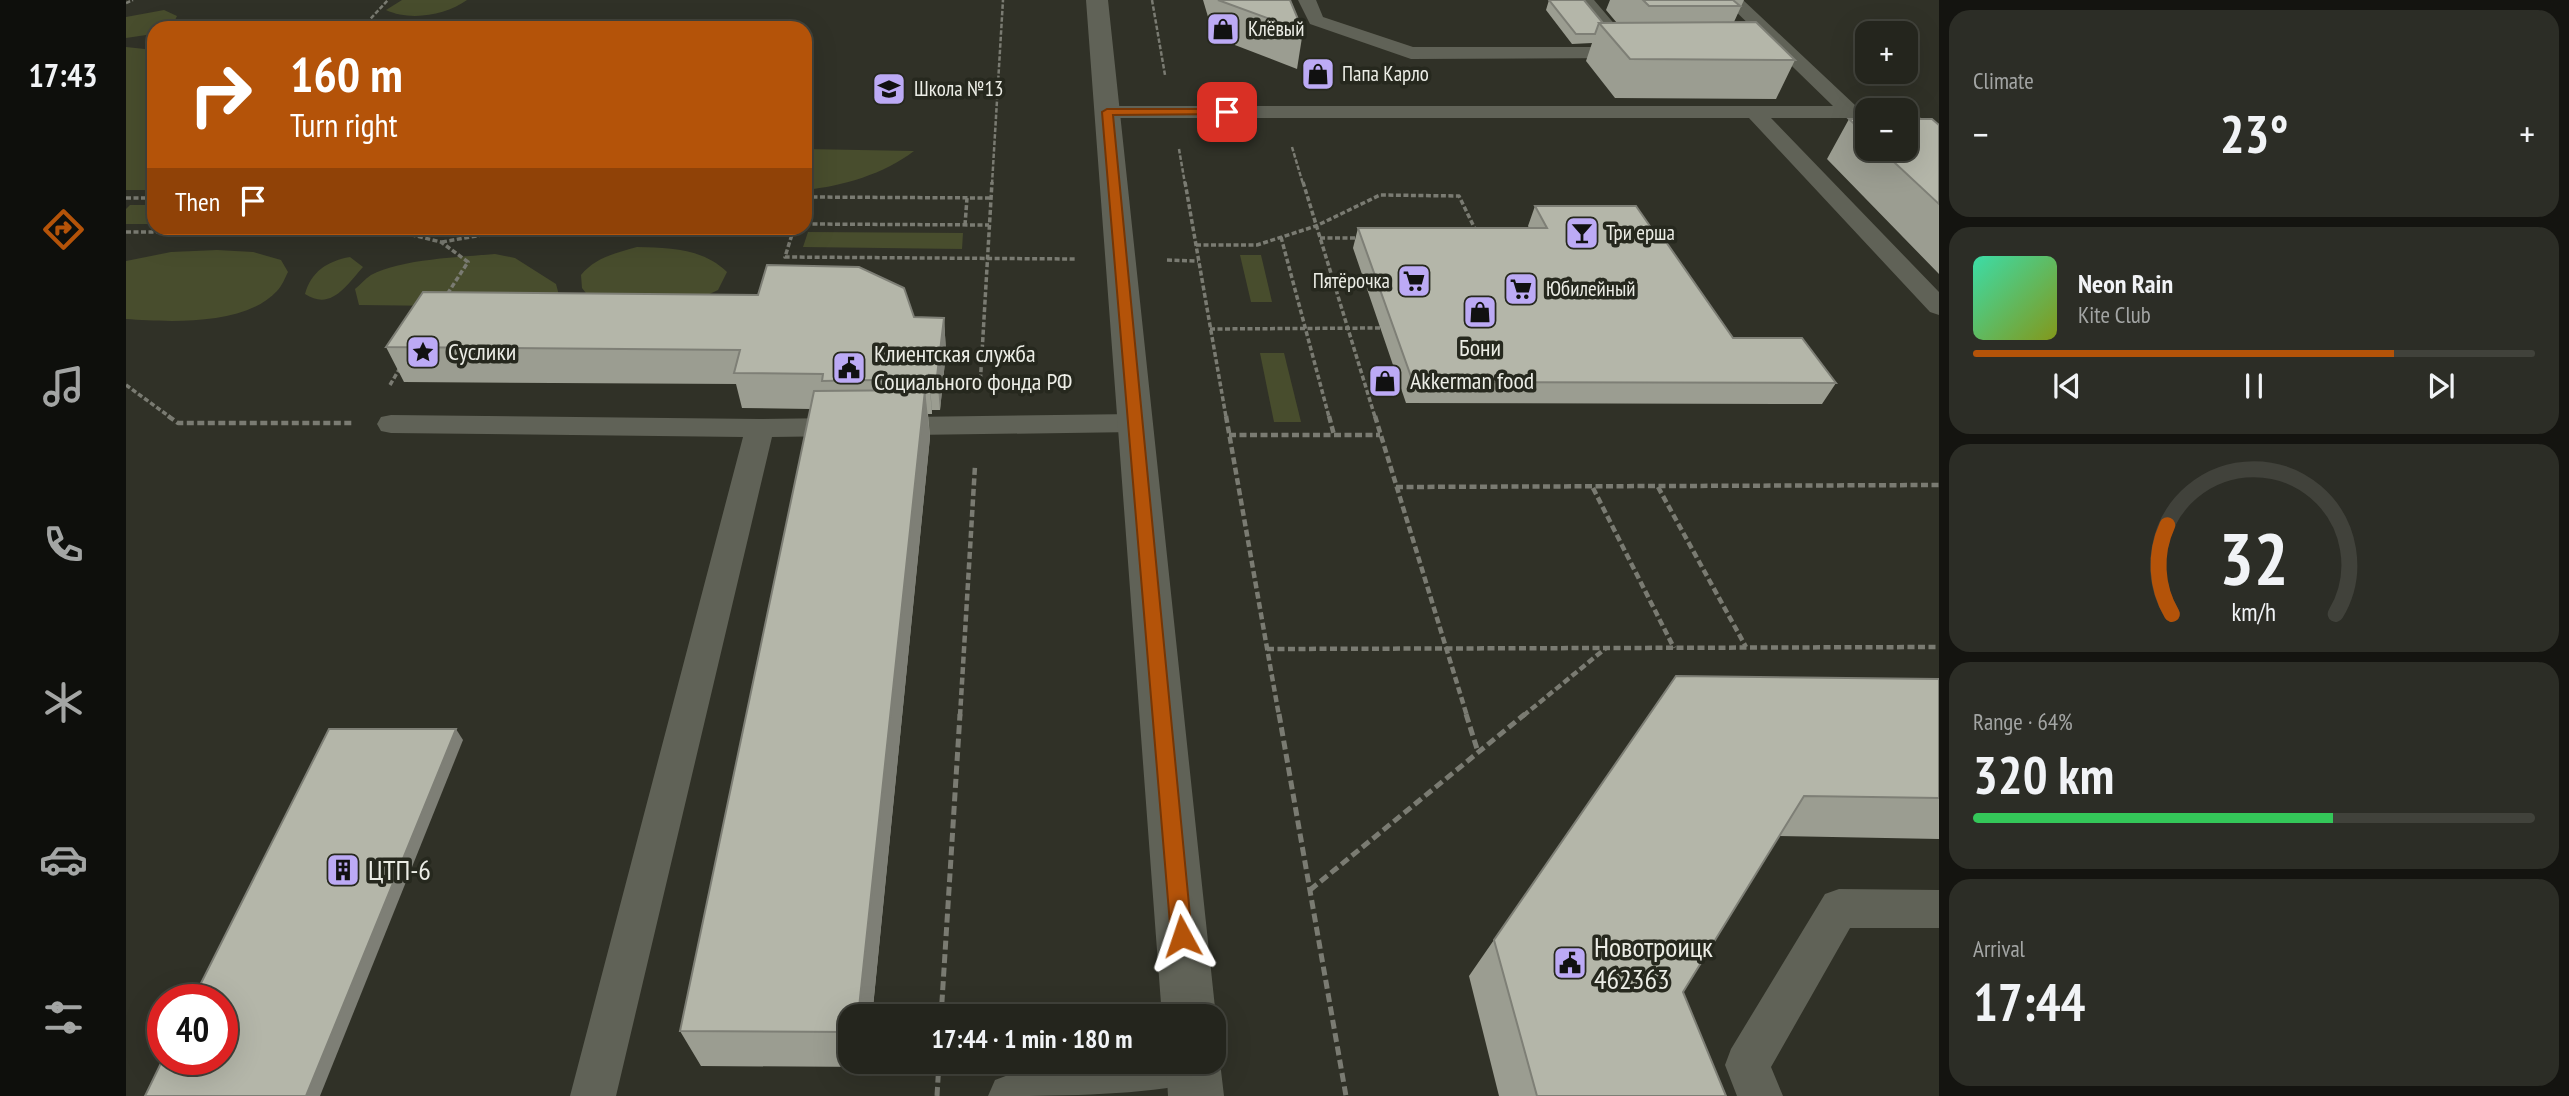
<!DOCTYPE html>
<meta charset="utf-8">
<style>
:root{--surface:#24251d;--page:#2c2d26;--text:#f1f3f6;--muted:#a3a5a4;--line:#41423b;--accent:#b45309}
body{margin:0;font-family:"PT Sans Narrow",sans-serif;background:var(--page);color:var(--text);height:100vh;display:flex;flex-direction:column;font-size:26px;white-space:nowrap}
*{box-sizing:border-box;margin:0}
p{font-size:23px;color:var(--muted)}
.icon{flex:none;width:38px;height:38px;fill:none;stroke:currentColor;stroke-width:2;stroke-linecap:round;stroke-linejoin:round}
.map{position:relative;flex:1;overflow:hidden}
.side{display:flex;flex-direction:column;gap:10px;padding:10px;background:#141410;width:630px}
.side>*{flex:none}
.banner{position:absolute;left:21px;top:21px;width:665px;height:214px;border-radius:21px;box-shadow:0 7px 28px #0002,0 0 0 2px var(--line);background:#b45309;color:#fff;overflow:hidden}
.buttons{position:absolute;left:1729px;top:21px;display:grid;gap:14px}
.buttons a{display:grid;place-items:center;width:63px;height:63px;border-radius:14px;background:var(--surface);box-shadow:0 7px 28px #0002,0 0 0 2px var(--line);font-size:35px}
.speed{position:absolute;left:21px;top:984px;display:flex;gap:14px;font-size:35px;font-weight:700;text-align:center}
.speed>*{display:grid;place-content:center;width:91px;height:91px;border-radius:50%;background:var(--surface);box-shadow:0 7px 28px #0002,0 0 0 2px var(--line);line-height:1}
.speed .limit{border:10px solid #d22;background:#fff;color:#111}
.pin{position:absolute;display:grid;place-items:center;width:60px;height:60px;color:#fff;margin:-30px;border-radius:14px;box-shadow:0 4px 10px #0006}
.me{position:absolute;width:77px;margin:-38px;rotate:355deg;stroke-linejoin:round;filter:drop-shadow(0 0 5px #0008)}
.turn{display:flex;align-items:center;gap:24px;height:147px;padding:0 28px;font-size:32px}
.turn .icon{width:91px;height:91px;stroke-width:2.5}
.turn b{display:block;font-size:49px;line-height:60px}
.then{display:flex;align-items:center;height:66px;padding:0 28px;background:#0003;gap:14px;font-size:26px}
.big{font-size:52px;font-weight:800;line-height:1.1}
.side .card{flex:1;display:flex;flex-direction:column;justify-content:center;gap:10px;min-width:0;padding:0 24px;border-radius:21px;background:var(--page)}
.side .dial{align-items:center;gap:0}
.dial svg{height:182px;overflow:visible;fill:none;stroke:var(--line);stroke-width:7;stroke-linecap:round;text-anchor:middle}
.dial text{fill:var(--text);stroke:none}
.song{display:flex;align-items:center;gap:21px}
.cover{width:84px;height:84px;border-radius:10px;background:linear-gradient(135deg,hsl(160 70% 55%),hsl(70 70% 35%))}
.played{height:7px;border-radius:4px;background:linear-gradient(90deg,var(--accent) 75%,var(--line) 75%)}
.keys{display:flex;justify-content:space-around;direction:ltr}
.heat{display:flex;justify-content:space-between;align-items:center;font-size:38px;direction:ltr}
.charge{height:10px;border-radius:5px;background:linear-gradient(90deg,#34c759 64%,var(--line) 0)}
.trip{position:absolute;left:712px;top:1004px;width:388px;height:70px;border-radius:21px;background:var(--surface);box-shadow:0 7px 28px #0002,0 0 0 2px var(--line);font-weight:800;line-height:70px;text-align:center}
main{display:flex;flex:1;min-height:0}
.tabs{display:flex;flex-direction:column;width:126px;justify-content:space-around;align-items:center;background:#0e0f0c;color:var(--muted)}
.tabs .icon{width:49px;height:49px}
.tabs .on{color:var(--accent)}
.tabs b{font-size:32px;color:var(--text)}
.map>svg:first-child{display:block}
</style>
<main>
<nav class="tabs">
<b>17:43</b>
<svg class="icon on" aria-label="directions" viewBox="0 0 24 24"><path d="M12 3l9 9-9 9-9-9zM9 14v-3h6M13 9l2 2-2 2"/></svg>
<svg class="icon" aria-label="music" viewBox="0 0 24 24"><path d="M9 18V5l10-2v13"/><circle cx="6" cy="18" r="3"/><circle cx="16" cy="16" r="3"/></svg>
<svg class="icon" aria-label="phone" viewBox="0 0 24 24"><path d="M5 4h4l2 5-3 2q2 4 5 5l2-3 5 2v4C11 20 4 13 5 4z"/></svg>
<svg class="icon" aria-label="climate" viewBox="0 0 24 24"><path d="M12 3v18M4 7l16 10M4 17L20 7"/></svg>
<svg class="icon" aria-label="car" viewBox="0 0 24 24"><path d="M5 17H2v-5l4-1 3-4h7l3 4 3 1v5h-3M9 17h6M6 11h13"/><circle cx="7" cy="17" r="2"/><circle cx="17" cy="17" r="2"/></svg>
<svg class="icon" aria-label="filters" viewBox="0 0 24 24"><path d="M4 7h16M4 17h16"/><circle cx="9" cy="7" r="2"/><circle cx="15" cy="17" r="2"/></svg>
</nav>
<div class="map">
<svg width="1813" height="1096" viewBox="0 0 1813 1096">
<rect width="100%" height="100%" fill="#303127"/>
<g fill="#484d2d">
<path d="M276 0H341C319 16 283 21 260 10Z"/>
<polygon points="38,10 51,16 47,24 28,28 27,34 0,38 0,17"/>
<polygon points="0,47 28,50 28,190 0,190"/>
<path d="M679 149 788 151C758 174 717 186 679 190Z"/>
<polygon points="4,205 28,205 28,224 0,224 0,209"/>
<polygon points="682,232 837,233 836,249 677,247"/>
<path d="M511 247C544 248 576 248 601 272L592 290 569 301 463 297 456 288 455 275C470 257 490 253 511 247Z"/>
<path d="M91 250 127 252 155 260 162 272C159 278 156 286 151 291 119 326 43 322 0 319V261L45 252Z"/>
<path d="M369 254 389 258 430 284 434 299 413 307 233 305 229 289C234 285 239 279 245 275 274 259 336 257 369 254Z"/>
<polygon points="1114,255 1135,255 1146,302 1125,302"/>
<path d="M224 257 237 267C220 286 205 311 179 294 185 272 201 261 224 257Z"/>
<polygon points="1134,353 1158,353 1175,422 1148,422"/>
</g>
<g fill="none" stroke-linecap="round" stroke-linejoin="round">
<g stroke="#7a7b72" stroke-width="2.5" stroke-dasharray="4.5 2" stroke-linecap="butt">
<polyline points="1026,0 1039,75"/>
<polyline points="0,3 7,0"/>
<polyline points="236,28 262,0"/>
<polyline points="1166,147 1177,184"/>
<polyline points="1053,149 1059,184"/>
<polyline points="866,184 877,0"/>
</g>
<g stroke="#7a7b72" stroke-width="3.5" stroke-dasharray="5 2.5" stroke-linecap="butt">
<polyline points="1059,182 1100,417"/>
<polyline points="1177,182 1249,417"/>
<polyline points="679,197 865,198"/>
<polyline points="0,198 28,198"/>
<polyline points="679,224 863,225"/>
<polyline points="839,225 841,198"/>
<polyline points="668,228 659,257 949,259"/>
<polyline points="0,232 274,232 315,242 342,262 320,296"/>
<polyline points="1155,237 1203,417"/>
<polyline points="1194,238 1235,238"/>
<polyline points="316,242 384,230 667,230"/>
<polyline points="1070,245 1131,245 1190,226 1254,195 1333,196 1351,233"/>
<polyline points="1041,260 1072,261"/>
<polyline points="1084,329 1254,328"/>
<polyline points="0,385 44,417"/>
<polyline points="264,385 274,368"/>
<polyline points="854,387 866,182"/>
</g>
<g stroke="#7a7b72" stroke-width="4.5" stroke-dasharray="7 3.5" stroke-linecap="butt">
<polyline points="42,416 52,423 226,423"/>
<polyline points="1100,416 1153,716"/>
<polyline points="1203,416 1208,435"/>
<polyline points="1249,416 1341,716"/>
<polyline points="1103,435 1254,435"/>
<polyline points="1270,487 1813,485"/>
<polyline points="1532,487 1620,647"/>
<polyline points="1467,488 1548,648"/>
<polyline points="1141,649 1813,647"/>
<polyline points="834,716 849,466"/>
<polyline points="1397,716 1480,648"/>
</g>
<g stroke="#7a7b72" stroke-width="5" stroke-dasharray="9 4.5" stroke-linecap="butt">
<polyline points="1153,714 1220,1096"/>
<polyline points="1340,714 1352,752"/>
<polyline points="1184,890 1399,714"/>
<polyline points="815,1017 834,714"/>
<polyline points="811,1096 813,1062"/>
</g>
<g fill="#606257" fill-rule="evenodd">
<polygon points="1172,0 1190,0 1197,17 1287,47 1488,47 1450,0 1468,0 1508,47 1515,52 1506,58 1285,59 1184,24"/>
<polygon points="1598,0 1617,0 1730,106 1741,106 1750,110 1741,110 1741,118 1645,118 1813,292 1813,315 1804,312 1623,118 981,118 974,116 971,112 974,108 981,106 1707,106"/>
<polygon points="1780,109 1787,111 1813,134 1813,151 1806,149 1780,126 1780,110 1775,110"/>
<polygon points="1009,414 1019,416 1023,423 1019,430 1009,432 646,437 490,1096 444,1096 617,437 265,433 255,431 251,424 255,417 265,415 634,419"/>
<polygon points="1713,889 1813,890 1813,928 1724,928 1645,1067 1657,1096 1611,1096 1599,1065 1605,1049 1699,894"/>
<path d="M1088 1059 1090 1064 1084 1080C1021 1096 930 1096 862 1096L869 1080C936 1052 1017 1062 1088 1062Z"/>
</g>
<g fill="#606257" fill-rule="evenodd">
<polygon points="960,0 982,0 1090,1017 1088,1020 1088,1017 1036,1017"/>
<polygon points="1088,1048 1094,1062 1098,1096 1042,1096 1040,1062 1088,1062"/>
</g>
</g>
<g fill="#9b9d91">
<polygon points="1077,0 1164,0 1177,31 1171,69 1088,37"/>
<polygon points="1423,0 1477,23 1491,23 1480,10 1484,0 1618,0 1608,22 1669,60 1650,99 1489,98 1460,61 1466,43 1446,44 1420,10"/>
<polygon points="1723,119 1741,119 1741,149 1780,149 1813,125 1813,274 1701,159"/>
<polygon points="1409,206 1526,229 1607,338 1710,383 1696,404 1280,403 1227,248 1232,228 1403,228 1402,226"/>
<polygon points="632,295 788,317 818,318 820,352 814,410 806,410 806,414 802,414 804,437 746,1017 724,1017 724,1062 742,1062 741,1067 575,1066 554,1031 685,409 616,408 610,384 278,382 260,347"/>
<polygon points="1550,676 1813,679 1813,839 1653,836 1557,992 1600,1096 1373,1096 1343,976"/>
</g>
<g fill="#7e7f76">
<polygon points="818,318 820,352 814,410 811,376"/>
<polygon points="803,375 806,410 806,414 803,379"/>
<polygon points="799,390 804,437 746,1017 732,1017"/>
<polygon points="330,729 337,740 194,1096 180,1096"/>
</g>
<g fill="#b4b6a9" stroke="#7e7f76" stroke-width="2">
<polygon points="1092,0 1164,0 1177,31"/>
<polygon points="1423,0 1458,0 1477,23 1473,23 1469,34 1450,34"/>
<polygon points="1517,0 1607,0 1614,6 1523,6"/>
<polygon points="1630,22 1669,60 1504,59 1473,23"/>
<polygon points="1723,119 1741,119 1741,136"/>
<polygon points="1780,119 1806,119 1813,125 1813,204 1754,149 1780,149"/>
<polygon points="1409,206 1510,206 1526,229 1531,229 1607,338 1676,338 1710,383 1287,382 1232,228 1421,228"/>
<polygon points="641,265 733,267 778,288 788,317 818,318 811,376 803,375 803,379 696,381 697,374 608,373 614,350 260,347 297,292 632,295"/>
<polygon points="799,390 732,1017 724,1017 724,1032 554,1031 688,391"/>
<polygon points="1550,676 1813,679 1813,798 1678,796 1557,992 1600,1096 1411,1096 1368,940"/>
<polygon points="203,729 330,729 180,1096 19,1096 37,1059 96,1059 96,999 67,999"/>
</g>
<polygon fill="#b45309" stroke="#753606" stroke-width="2" points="1101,109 1106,112 1104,114 987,115 1066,936 1063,943 1056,946 1049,943 1045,936 976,112 981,109"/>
<defs>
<symbol id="shop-square" viewBox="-11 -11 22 22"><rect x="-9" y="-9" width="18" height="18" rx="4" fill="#bcaaf5" stroke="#26281e"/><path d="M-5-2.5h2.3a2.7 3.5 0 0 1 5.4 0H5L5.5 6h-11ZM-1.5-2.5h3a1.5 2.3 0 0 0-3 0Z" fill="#111"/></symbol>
<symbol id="school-square" viewBox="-11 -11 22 22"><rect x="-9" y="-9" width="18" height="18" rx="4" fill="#bcaaf5" stroke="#26281e"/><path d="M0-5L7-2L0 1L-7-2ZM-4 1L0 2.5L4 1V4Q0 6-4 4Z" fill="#111"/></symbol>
<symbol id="bar-square" viewBox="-11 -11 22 22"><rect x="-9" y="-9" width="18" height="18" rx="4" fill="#bcaaf5" stroke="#26281e"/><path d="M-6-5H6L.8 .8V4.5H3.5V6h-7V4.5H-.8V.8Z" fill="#111"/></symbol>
<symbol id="supermarket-square" viewBox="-11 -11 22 22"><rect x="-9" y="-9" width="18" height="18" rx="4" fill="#bcaaf5" stroke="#26281e"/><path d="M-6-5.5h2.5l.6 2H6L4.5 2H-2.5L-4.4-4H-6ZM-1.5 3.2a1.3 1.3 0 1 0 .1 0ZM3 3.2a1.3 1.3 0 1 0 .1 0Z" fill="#111"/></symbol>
<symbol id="sight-square" viewBox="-11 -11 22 22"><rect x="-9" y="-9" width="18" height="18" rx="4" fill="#bcaaf5" stroke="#26281e"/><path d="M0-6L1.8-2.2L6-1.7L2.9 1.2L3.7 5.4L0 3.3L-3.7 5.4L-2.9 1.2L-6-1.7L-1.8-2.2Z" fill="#111"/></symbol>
<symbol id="civic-square" viewBox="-11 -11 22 22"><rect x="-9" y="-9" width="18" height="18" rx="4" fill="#bcaaf5" stroke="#26281e"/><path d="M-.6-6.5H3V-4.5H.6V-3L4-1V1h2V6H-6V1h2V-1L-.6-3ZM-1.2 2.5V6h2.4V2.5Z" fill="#111"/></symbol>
<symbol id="building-square" viewBox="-11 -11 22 22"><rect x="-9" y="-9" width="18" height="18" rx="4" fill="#bcaaf5" stroke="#26281e"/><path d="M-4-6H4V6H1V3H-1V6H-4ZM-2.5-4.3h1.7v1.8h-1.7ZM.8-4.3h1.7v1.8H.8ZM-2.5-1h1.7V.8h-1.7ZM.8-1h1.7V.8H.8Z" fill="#111"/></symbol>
</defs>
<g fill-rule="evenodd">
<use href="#shop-square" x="1078" y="10" width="38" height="38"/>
<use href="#shop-square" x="1173" y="55" width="38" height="38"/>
<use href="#school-square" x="744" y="70" width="38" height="38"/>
<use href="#bar-square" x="1437" y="214" width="38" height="38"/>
<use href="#supermarket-square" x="1269" y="262" width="38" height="38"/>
<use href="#supermarket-square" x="1376" y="270" width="38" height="38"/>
<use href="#shop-square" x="1335" y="293" width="38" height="38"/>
<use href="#sight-square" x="278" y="333" width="38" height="38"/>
<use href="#civic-square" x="704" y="349" width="38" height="38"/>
<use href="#shop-square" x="1240" y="362" width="38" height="38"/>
<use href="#building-square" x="198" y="851" width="38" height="38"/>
<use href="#civic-square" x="1425" y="944" width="38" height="38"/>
</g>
<g text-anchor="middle" stroke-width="7" stroke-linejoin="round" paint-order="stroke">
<g font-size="21" fill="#ecede6" stroke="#26281e" text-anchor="start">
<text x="1122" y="36">Клёвый</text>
<text x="1216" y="81">Папа Карло</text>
<text x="788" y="96">Школа №13</text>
<text x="1480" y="240">Три ерша</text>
<text x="1264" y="288" text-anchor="end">Пятёрочка</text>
<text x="1420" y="296">Юбилейный</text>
</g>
<g font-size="24" fill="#ecede6" stroke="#26281e" text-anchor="start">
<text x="1354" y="356" text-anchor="middle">Бони</text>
<text x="322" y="360">Суслики</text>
<text x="748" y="362">Клиентская служба<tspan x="748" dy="28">Социального фонда РФ</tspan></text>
<text x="1284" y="389">Akkerman food</text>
</g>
<g font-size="28" fill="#ecede6" stroke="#26281e" text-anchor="start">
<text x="242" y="880">ЦТП-6</text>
<text x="1468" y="957">Новотроицк<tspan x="1468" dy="32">462363</tspan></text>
</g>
</g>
</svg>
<div class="buttons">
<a>+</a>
<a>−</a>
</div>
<div class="speed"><div class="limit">40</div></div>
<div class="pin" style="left:1101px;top:112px;background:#d93025"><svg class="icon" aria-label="arrive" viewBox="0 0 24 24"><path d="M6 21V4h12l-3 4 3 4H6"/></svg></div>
<svg class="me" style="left:1056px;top:936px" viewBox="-20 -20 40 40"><path d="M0-17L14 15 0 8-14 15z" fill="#b45309" stroke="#fff" stroke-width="4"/></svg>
<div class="trip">17:44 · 1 min · 180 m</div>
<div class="banner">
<div class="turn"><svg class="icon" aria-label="right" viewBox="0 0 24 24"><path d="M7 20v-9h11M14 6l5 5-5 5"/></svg><div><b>160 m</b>Turn right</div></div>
<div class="then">Then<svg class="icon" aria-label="arrive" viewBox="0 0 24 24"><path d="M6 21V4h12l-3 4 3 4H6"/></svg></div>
</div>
</div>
<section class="side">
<div class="card"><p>Climate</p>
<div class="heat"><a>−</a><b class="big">23°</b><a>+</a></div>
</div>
<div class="card">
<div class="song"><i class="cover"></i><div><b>Neon Rain</b><p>Kite Club</p></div></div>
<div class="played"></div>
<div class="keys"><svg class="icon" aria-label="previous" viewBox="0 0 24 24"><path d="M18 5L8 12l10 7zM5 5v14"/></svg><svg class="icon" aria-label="pause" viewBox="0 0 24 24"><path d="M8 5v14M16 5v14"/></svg><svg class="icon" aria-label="next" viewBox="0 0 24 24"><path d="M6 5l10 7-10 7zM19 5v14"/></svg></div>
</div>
<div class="card dial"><svg viewBox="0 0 100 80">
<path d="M14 69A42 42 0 1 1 86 69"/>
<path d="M14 69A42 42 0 0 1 12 30" stroke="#b45309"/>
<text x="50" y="56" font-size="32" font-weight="700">32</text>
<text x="50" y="72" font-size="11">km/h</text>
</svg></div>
<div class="card"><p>Range · 64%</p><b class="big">320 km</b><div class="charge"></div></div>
<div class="card"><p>Arrival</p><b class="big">17:44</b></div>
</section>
</main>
